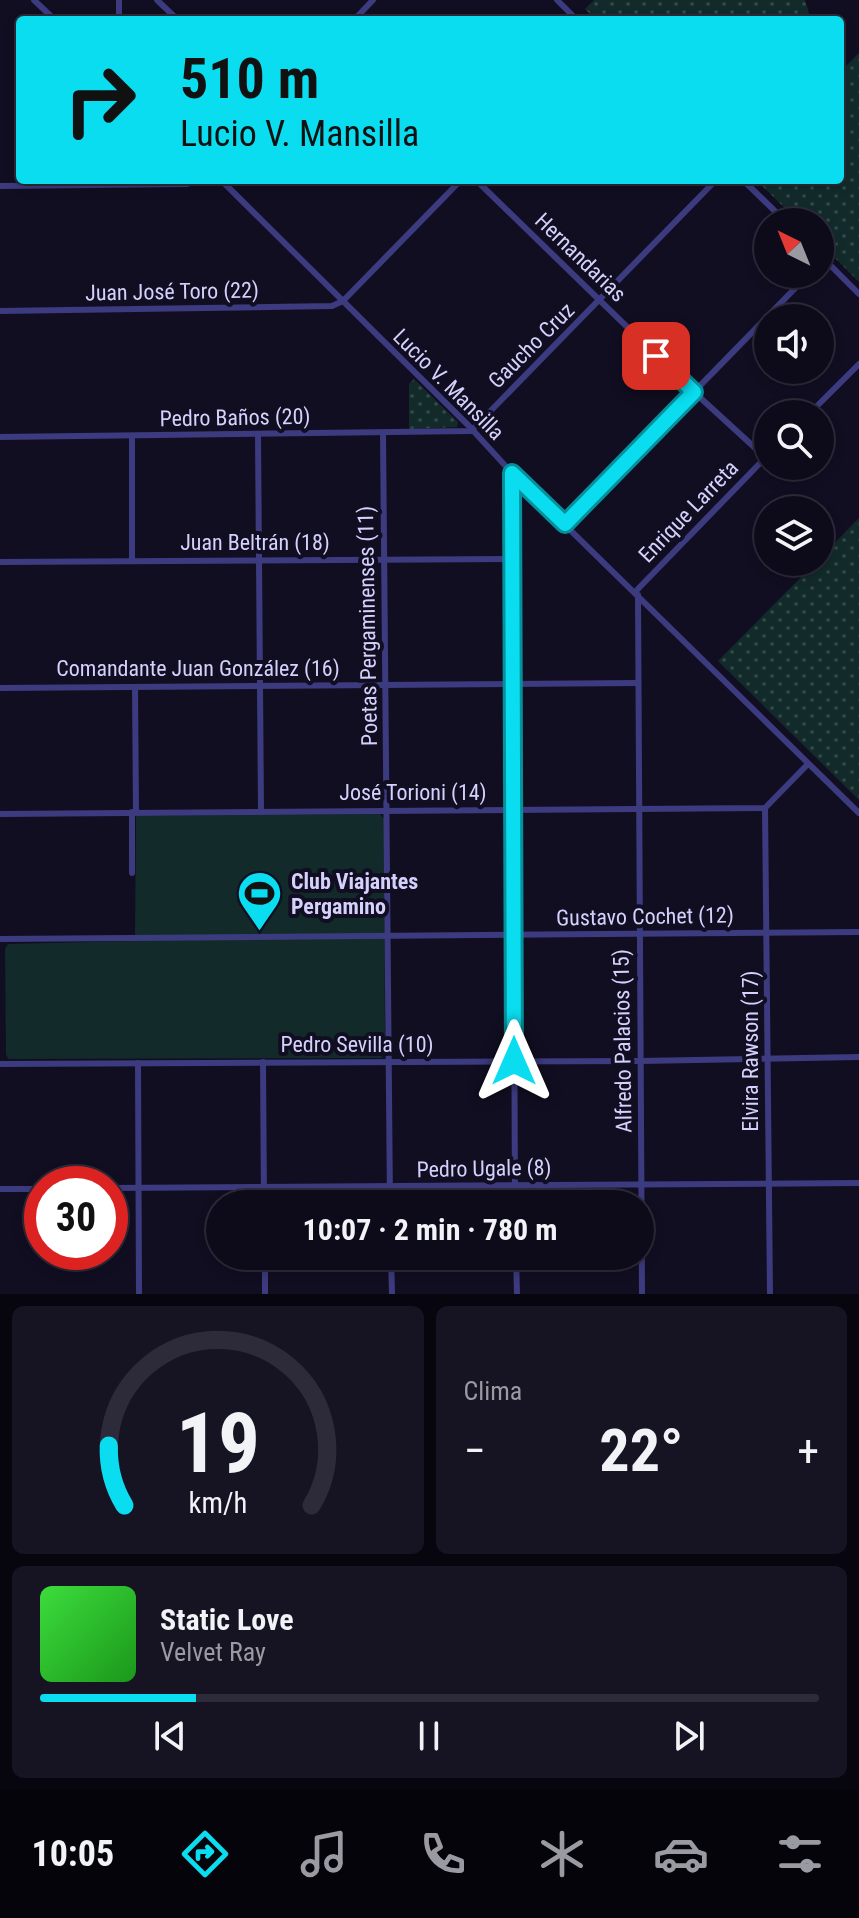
<!DOCTYPE html>
<html lang="es">
<meta charset="utf-8">
<style>
:root{--surface:#0d0a1a;--page:#161323;--text:#f1f3f6;--muted:#9a9aa2;--line:#2d2b39;--accent:#0addf0}
body{margin:0;font-family:"Roboto Condensed",sans-serif;background:var(--page);color:var(--text);height:100vh;display:flex;flex-direction:column;font-size:30px;white-space:nowrap}
*{box-sizing:border-box;margin:0}
p{font-size:26px;color:var(--muted)}
.icon{flex:none;width:44px;height:44px;fill:none;stroke:currentColor;stroke-width:2;stroke-linecap:round;stroke-linejoin:round}
.map{position:relative;height:1294px;overflow:hidden}
.side{display:flex;flex-direction:column;gap:12px;padding:12px;background:#07060e;flex:1}
.side>*{flex:none}
.banner{position:absolute;left:16px;top:16px;width:828px;height:168px;border-radius:8px;box-shadow:0 4px 12px #0003,0 0 0 2px var(--line);background:#0addf0;color:#111;overflow:hidden}
.needle{width:52px;rotate:317deg}
.fabs{position:absolute;left:754px;top:208px;display:grid;gap:16px}
.fabs a{display:grid;place-items:center;width:80px;height:80px;border-radius:50%;background:var(--surface);box-shadow:0 4px 12px #0003,0 0 0 2px var(--line);font-size:40px}
.speed{position:absolute;left:24px;top:1166px;display:flex;gap:16px;font-size:40px;font-weight:700;text-align:center}
.speed>*{display:grid;place-content:center;width:104px;height:104px;border-radius:50%;background:var(--surface);box-shadow:0 4px 12px #0003,0 0 0 2px var(--line);line-height:1}
.speed .limit{border:12px solid #d22;background:#fff;color:#111}
.pin{position:absolute;display:grid;place-items:center;width:68px;height:68px;color:#fff;margin:-34px;border-radius:16px;box-shadow:0 4px 12px #0006}
.me{position:absolute;width:88px;margin:-44px;rotate:0deg;stroke-linejoin:round;filter:drop-shadow(0 0 6px #0008)}
.turn{display:flex;align-items:center;gap:28px;height:168px;padding:0 32px;font-size:36px}
.turn .icon{width:104px;height:104px;stroke-width:2.5}
.turn b{display:block;font-size:56px;line-height:68px}
.big{font-size:60px;font-weight:700;line-height:1.1}
.side .card{flex:1;display:flex;flex-direction:column;justify-content:center;gap:12px;min-width:0;padding:0 28px;border-radius:12px;background:var(--page)}
.side .dial{align-items:center;gap:0}
.dial svg{height:208px;overflow:visible;fill:none;stroke:var(--line);stroke-width:7;stroke-linecap:round;text-anchor:middle}
.dial text{fill:var(--text);stroke:none}
.song{display:flex;align-items:center;gap:24px}
.cover{width:96px;height:96px;border-radius:12px;background:linear-gradient(135deg,hsl(120 70% 55%),hsl(120 70% 35%))}
.played{height:8px;border-radius:4px;background:linear-gradient(90deg,var(--accent) 20%,var(--line) 20%)}
.keys{display:flex;justify-content:space-around;direction:ltr}
.heat{display:flex;justify-content:space-between;align-items:center;font-size:44px;direction:ltr}
.side .tiles{flex:1;display:grid;gap:12px;grid-template-columns:1fr 1fr}
.card:last-child{grid-column:span 2}
.trip{position:absolute;left:206px;top:1190px;width:448px;height:80px;border-radius:40px;background:var(--surface);box-shadow:0 4px 12px #0003,0 0 0 2px var(--line);font-weight:700;line-height:80px;text-align:center}
.tabs{display:flex;height:128px;justify-content:space-around;align-items:center;background:#05040a;color:var(--muted)}
.tabs .icon{width:56px;height:56px}
.tabs .on{color:var(--accent)}
.tabs b{font-size:36px;color:var(--text)}
.map>svg:first-child{display:block}
</style>
<div class="map">
<svg width="859" height="1294" viewBox="0 0 859 1294">
<defs>
<pattern id="grass-dots" width="8" height="8" patternUnits="userSpaceOnUse" patternTransform="scale(2)"><rect width="8" height="8" fill="#122b2a"/><path d="M2 2h.1M6 6h.1" fill="none" stroke="#34494a" stroke-width="1.8" stroke-linecap="round"/></pattern>
</defs>
<rect width="100%" height="100%" fill="#110e22"/>
<g fill="url(#grass-dots)">
<polygon points="594,0 805,0 811,20 596,20 585,9"/>
<polygon points="859,53 859,282 820,243 820,222 799,222 756,180 840,180 840,72"/>
<polygon points="414,379 458,422 457,427 409,429 409,384"/>
<polygon points="859,518 859,800 718,661 816,562 820,562 820,558"/>
</g>
<polygon fill="#122b2a" points="380,814 384,819 385,1052 381,1058 8,1059 6,1054 5,949 8,944 135,941 136,816"/>
<g fill="none" stroke-linecap="round" stroke-linejoin="round">
<g stroke="#3d3b7f" stroke-width="6">
<polyline points="34,0 55,20"/>
<polyline points="119,0 119,20"/>
<polyline points="157,0 178,20"/>
<polyline points="557,0 577,20"/>
<polyline points="354,20 373,0"/>
<polyline points="221,180 468,425 512,473 859,813"/>
<polyline points="476,180 694,392 766,458"/>
<polyline points="743,180 786,222"/>
<polyline points="0,186 187,184"/>
<polyline points="820,255 859,294"/>
<polyline points="0,311 332,306 343,301 461,180"/>
<polyline points="809,414 859,364"/>
<polyline points="383,433 390,1204"/>
<polyline points="258,434 261,811"/>
<polyline points="0,437 471,431 716,180"/>
<polyline points="512,473 515,1204"/>
<polyline points="565,524 809,274"/>
<polyline points="132,561 132,436"/>
<polyline points="0,562 511,559"/>
<polyline points="635,592 766,457"/>
<polyline points="638,595 642,1294"/>
<polyline points="135,687 136,812"/>
<polyline points="0,688 637,683"/>
<polyline points="765,808 770,1294"/>
<polyline points="0,814 765,808 808,764"/>
<polyline points="132,873 132,812"/>
<polyline points="0,939 859,932"/>
<polyline points="263,1062 264,1204"/>
<polyline points="138,1063 139,1294"/>
<polyline points="0,1064 640,1061 859,1057"/>
<polyline points="110,1188 859,1183"/>
<polyline points="0,1189 42,1189"/>
<polyline points="265,1256 265,1294"/>
<polyline points="391,1256 392,1294"/>
<polyline points="516,1256 517,1294"/>
</g>
</g>
<g fill="none" stroke-linecap="round" stroke-linejoin="round">
<defs>
<polyline id="route" points="514,1061 512,473 565,524 694,392 656,356"/>
</defs>
<use href="#route" stroke="#06909c" stroke-width="20"/>
<use href="#route" stroke="#0addf0" stroke-width="14"/>
</g>
<defs>
<symbol id="stadium-pin" viewBox="-11 -11 22 30"><path d="M0 17L-7.5 6A9.5 9.5 0 1 1 7.5 6Z" fill="#0addf0" stroke="#110e22"/><path d="M0-5a6.5 5 0 1 0 0 10a6.5 5 0 1 0 0-10ZM-3.5-1.8h7v3.6h-7Z" fill="#111"/></symbol>
</defs>
<g fill-rule="evenodd">
<use href="#stadium-pin" x="234" y="868" width="51" height="69"/>
</g>
<g text-anchor="middle" stroke-width="8" stroke-linejoin="round" paint-order="stroke">
<g font-size="22" fill="#d5d1fd" stroke="#110e22">
<text transform="translate(581 257) rotate(44)" y="8">Hernandarias</text>
<text transform="translate(172 291) rotate(-1)" y="8">Juan José Toro (22)</text>
<text transform="translate(531 345) rotate(-45)" y="8">Gaucho Cruz</text>
<text transform="translate(449 384) rotate(45)" y="8">Lucio V. Mansilla</text>
<text transform="translate(235 417) rotate(-1)" y="8">Pedro Baños (20)</text>
<text transform="translate(688 511) rotate(-46)" y="8">Enrique Larreta</text>
<text x="255" y="550">Juan Beltrán (18)</text>
<text transform="translate(367 626) rotate(-91)" y="8">Poetas Pergaminenses (11)</text>
<text x="198" y="676">Comandante Juan González (16)</text>
<text x="413" y="800">José Torioni (14)</text>
<text transform="translate(645 916) rotate(-1)" y="8">Gustavo Cochet (12)</text>
<text transform="translate(622 1041) rotate(-91)" y="8">Alfredo Palacios (15)</text>
<text x="357" y="1052">Pedro Sevilla (10)</text>
<text transform="translate(750 1051) rotate(-90)" y="8">Elvira Rawson (17)</text>
<text transform="translate(484 1168) rotate(-1)" y="8">Pedro Ugale (8)</text>
</g>
<g font-size="22" font-weight="bold" fill="#d5d1fd" stroke="#110e22" text-anchor="start">
<text x="291" y="889">Club Viajantes<tspan x="291" dy="25">Pergamino</tspan></text>
</g>
</g>
</svg>
<div class="fabs">
<a><svg class="needle" viewBox="-14 -14 28 28"><path d="M0-13l5 13h-10z" fill="#e53935"/><path d="M0 13l5-13h-10z" fill="#9a9aa2"/></svg></a>
<a><svg class="icon" aria-label="sound" viewBox="0 0 24 24"><path d="M4 9h4l5-4v14l-5-4H4zM17 9q2 3 0 6"/></svg></a>
<a><svg class="icon" aria-label="search" viewBox="0 0 24 24"><circle cx="10" cy="10" r="6"/><path d="M15 15l6 6"/></svg></a>
<a><svg class="icon" aria-label="layers" viewBox="0 0 24 24"><path d="M12 4l9 5-9 5-9-5zM3 14l9 5 9-5"/></svg></a>
</div>
<div class="speed"><div class="limit">30</div></div>
<div class="pin" style="left:656px;top:356px;background:#d93025"><svg class="icon" aria-label="arrive" viewBox="0 0 24 24"><path d="M6 21V4h12l-3 4 3 4H6"/></svg></div>
<svg class="me" style="left:514px;top:1061px" viewBox="-20 -20 40 40"><path d="M0-17L14 15 0 8-14 15z" fill="#0addf0" stroke="#fff" stroke-width="4"/></svg>
<div class="trip">10:07 · 2 min · 780 m</div>
<div class="banner">
<div class="turn"><svg class="icon" aria-label="right" viewBox="0 0 24 24"><path d="M7 20v-9h11M14 6l5 5-5 5"/></svg><div><b>510 m</b>Lucio V. Mansilla</div></div>
</div>
</div>
<section class="side">
<div class="tiles">
<div class="card dial"><svg viewBox="0 0 100 80">
<path d="M14 69A42 42 0 1 1 86 69"/>
<path d="M14 69A42 42 0 0 1 8 46" stroke="#0addf0"/>
<text x="50" y="56" font-size="32" font-weight="700">19</text>
<text x="50" y="72" font-size="11">km/h</text>
</svg></div>
<div class="card"><p>Clima</p>
<div class="heat"><a>−</a><b class="big">22°</b><a>+</a></div>
</div>
<div class="card">
<div class="song"><i class="cover"></i><div><b>Static Love</b><p>Velvet Ray</p></div></div>
<div class="played"></div>
<div class="keys"><svg class="icon" aria-label="previous" viewBox="0 0 24 24"><path d="M18 5L8 12l10 7zM5 5v14"/></svg><svg class="icon" aria-label="pause" viewBox="0 0 24 24"><path d="M8 5v14M16 5v14"/></svg><svg class="icon" aria-label="next" viewBox="0 0 24 24"><path d="M6 5l10 7-10 7zM19 5v14"/></svg></div>
</div>
</div>
</section>
<nav class="tabs">
<b>10:05</b>
<svg class="icon on" aria-label="directions" viewBox="0 0 24 24"><path d="M12 3l9 9-9 9-9-9zM9 14v-3h6M13 9l2 2-2 2"/></svg>
<svg class="icon" aria-label="music" viewBox="0 0 24 24"><path d="M9 18V5l10-2v13"/><circle cx="6" cy="18" r="3"/><circle cx="16" cy="16" r="3"/></svg>
<svg class="icon" aria-label="phone" viewBox="0 0 24 24"><path d="M5 4h4l2 5-3 2q2 4 5 5l2-3 5 2v4C11 20 4 13 5 4z"/></svg>
<svg class="icon" aria-label="climate" viewBox="0 0 24 24"><path d="M12 3v18M4 7l16 10M4 17L20 7"/></svg>
<svg class="icon" aria-label="car" viewBox="0 0 24 24"><path d="M5 17H2v-5l4-1 3-4h7l3 4 3 1v5h-3M9 17h6M6 11h13"/><circle cx="7" cy="17" r="2"/><circle cx="17" cy="17" r="2"/></svg>
<svg class="icon" aria-label="filters" viewBox="0 0 24 24"><path d="M4 7h16M4 17h16"/><circle cx="9" cy="7" r="2"/><circle cx="15" cy="17" r="2"/></svg>
</nav>
